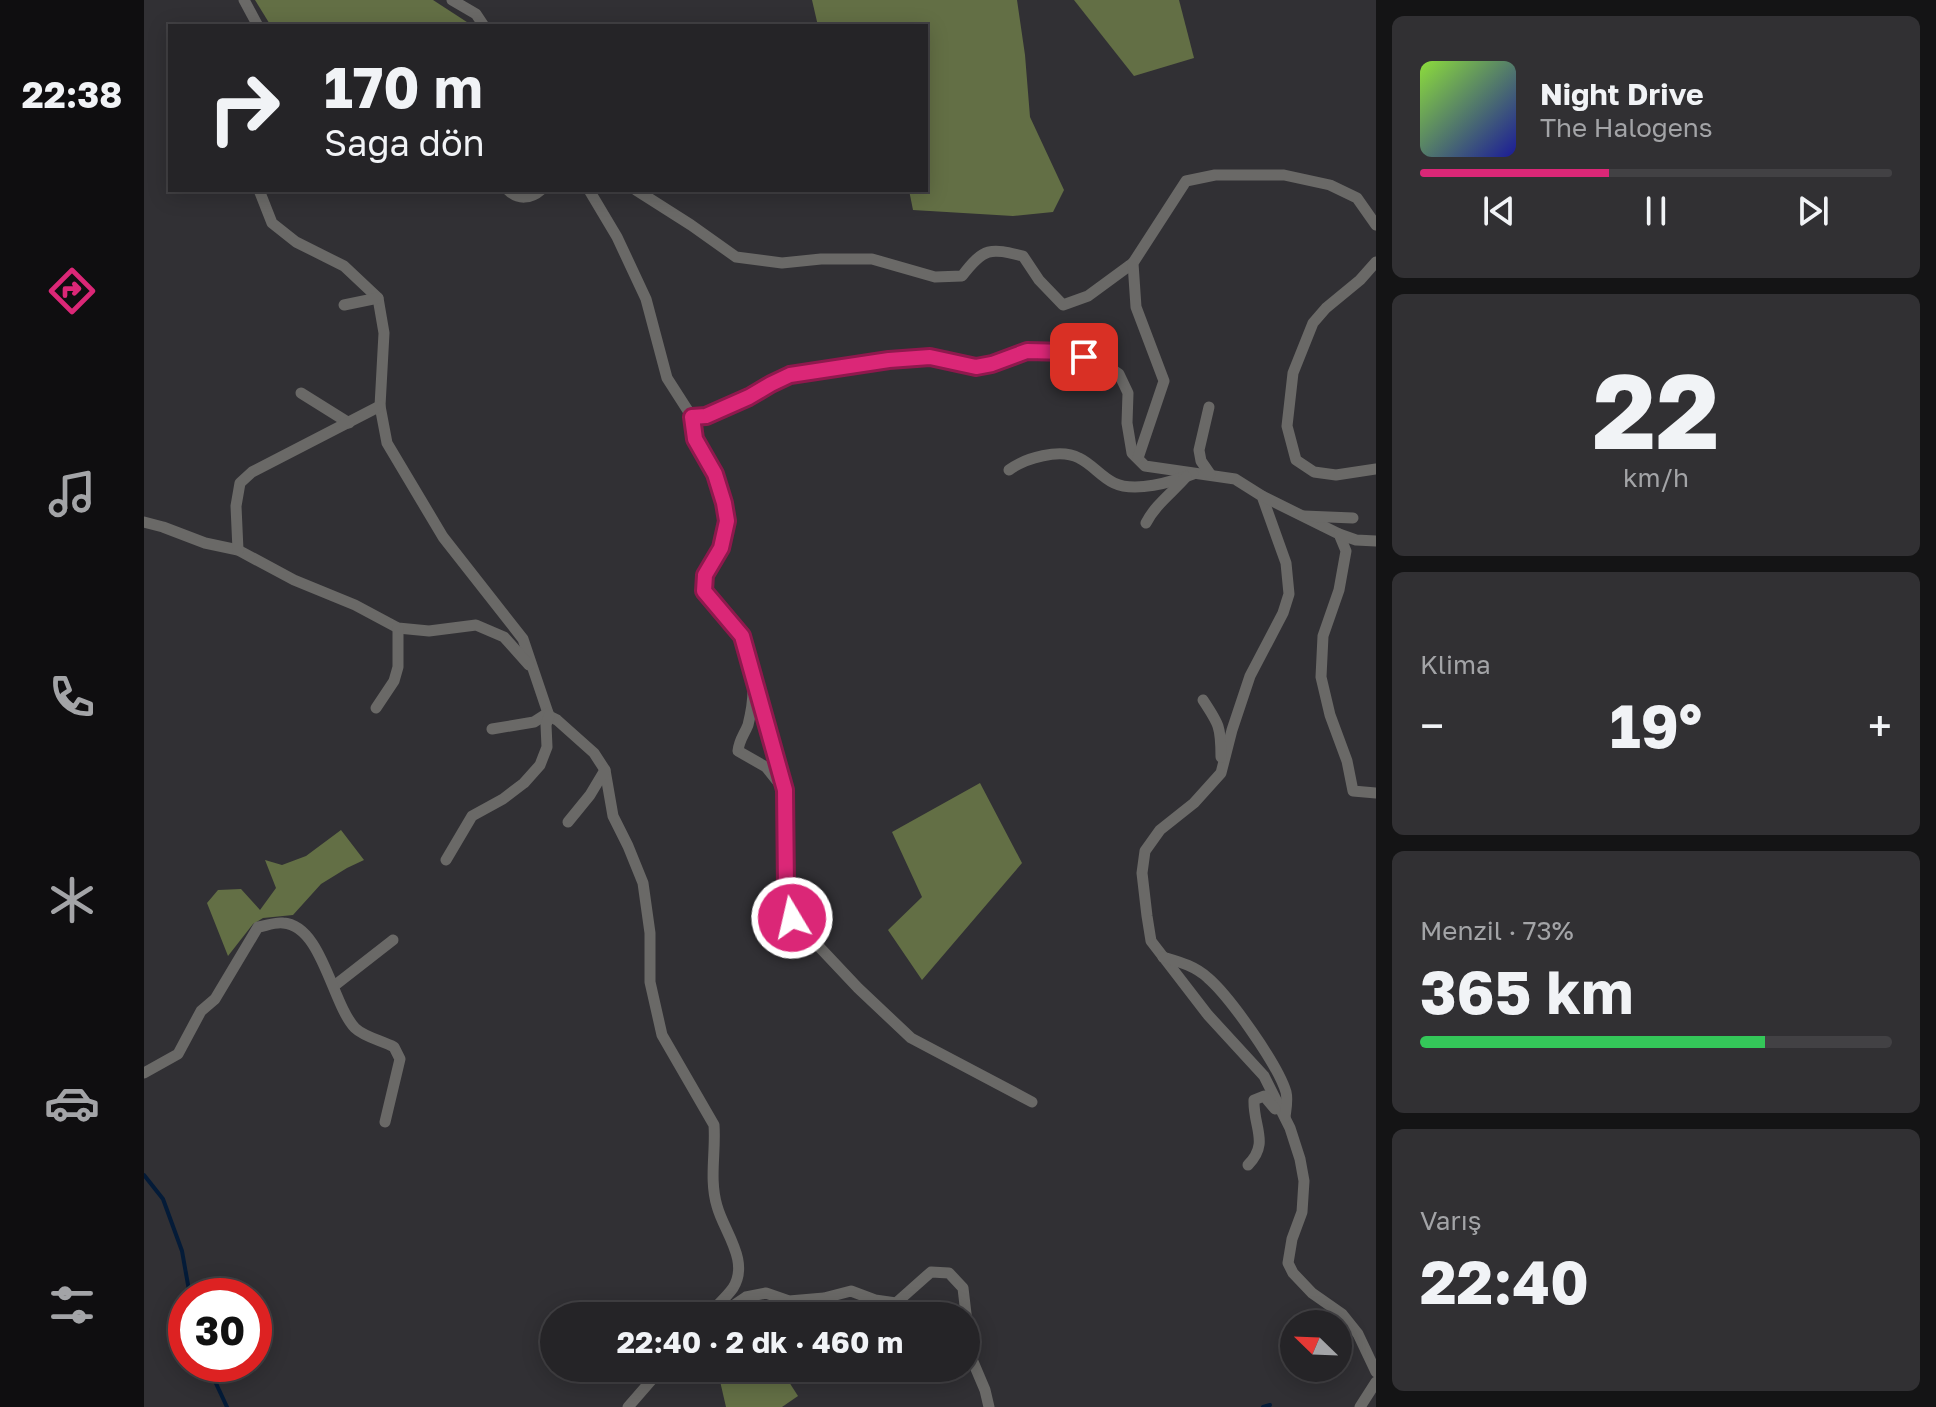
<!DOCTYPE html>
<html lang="tr">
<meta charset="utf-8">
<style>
:root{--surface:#252427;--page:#313033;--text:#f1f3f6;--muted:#a3a4a7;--line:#424144;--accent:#db2777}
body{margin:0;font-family:"Golos Text",sans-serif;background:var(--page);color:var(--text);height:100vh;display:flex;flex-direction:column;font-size:30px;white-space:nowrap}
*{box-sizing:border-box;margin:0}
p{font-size:26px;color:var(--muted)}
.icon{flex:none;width:44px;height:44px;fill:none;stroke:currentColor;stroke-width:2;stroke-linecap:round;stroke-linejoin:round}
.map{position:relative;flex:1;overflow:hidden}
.panel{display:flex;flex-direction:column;gap:16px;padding:16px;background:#141415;width:560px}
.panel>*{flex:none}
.guide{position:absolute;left:24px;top:24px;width:760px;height:168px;border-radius:0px;box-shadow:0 4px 20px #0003,0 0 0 2px var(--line);background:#252427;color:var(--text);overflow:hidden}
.needle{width:52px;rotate:293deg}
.fabs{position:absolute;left:1136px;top:1310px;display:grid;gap:16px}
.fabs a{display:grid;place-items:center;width:72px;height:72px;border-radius:50%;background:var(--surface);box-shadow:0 4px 20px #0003,0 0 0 2px var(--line);font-size:40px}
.speed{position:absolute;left:24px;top:1278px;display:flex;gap:16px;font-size:40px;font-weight:700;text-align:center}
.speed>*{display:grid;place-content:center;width:104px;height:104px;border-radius:50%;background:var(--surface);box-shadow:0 4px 20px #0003,0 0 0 2px var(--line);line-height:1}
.speed .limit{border:12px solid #d22;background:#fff;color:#111}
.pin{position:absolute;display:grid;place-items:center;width:68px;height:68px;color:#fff;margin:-34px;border-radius:16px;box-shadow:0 4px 12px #0006}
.me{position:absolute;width:88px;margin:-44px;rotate:351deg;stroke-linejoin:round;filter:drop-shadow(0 0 6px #0008)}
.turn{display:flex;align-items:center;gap:28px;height:168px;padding:0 24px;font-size:36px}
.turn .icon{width:104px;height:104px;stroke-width:2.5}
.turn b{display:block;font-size:56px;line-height:68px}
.big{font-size:60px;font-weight:700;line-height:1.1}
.panel .card{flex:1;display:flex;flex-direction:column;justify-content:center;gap:12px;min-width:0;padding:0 28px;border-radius:12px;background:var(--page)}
.panel .dial{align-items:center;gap:0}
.dial b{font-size:104px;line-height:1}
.song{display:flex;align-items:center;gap:24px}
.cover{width:96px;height:96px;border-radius:12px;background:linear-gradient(135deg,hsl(90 70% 55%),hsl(240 70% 35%))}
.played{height:8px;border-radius:4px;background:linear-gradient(90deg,var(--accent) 40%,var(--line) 40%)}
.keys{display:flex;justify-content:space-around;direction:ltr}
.heat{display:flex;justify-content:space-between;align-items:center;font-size:44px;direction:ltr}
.charge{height:12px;border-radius:6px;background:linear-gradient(90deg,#34c759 73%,var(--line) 0)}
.trip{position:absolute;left:396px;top:1302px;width:440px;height:80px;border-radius:40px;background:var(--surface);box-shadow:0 4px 20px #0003,0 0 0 2px var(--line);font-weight:700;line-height:80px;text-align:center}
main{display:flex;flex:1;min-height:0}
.dock{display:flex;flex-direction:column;width:144px;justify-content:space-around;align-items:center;background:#0f0e10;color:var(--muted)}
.dock .icon{width:56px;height:56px}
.dock .current{color:var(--accent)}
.dock b{font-size:36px;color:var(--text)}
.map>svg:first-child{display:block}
</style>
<main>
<nav class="dock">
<b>22:38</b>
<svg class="icon current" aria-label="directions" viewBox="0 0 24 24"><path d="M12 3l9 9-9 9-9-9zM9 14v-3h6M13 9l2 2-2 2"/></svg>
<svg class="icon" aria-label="music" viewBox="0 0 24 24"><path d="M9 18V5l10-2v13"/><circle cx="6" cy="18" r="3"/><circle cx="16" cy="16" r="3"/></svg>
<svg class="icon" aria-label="phone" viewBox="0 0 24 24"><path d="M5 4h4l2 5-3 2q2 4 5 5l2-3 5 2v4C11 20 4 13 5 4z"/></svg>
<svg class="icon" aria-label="climate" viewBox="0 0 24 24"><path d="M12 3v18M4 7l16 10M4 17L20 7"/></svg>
<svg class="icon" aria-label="car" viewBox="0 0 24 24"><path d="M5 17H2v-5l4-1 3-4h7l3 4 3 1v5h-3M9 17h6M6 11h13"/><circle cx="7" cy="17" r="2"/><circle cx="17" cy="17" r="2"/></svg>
<svg class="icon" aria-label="filters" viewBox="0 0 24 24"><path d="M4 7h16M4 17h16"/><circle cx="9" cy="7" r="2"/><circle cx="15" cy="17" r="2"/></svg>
</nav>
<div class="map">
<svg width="1232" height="1407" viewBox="0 0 1232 1407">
<rect width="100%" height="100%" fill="#313034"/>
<g fill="#636f45">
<polygon points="111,0 289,0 329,26 127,26"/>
<polygon points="668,0 873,0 881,55 886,117 920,190 909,212 869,216 769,210 765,190 782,190 782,26 674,26"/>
<polygon points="930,0 1035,0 1050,58 990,76"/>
<polygon points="836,783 878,863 778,980 744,930 778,897 748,832"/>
<polygon points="197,830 220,860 203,868 177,884 149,915 119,918 109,924 84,956 63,903 74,890 97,889 116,910 132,888 121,860 138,865 162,856"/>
<polygon points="573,1368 636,1368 654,1396 638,1407 582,1407"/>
</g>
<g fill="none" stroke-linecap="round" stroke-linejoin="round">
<g stroke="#041b38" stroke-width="4">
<polyline points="0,1175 19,1199 38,1251 46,1296"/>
<polyline points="63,1364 83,1407"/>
<polyline points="1119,1407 1126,1405"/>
</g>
<g stroke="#6a6967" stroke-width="11">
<polyline points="100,0 114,26"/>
<polyline points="308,0 332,14 340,26"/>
<path d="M115 190 128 223 152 242 200 266 234 298 240 333 236 406 243 443 299 537 379 639 405 716 413 720 450 753 461 770 469 816 484 846 499 883 506 933V982L518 1035 570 1125C572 1152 565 1179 573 1206 580 1232 606 1261 589 1288 582 1298 571 1307 563 1316"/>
<path d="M364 190C374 200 387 199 397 190"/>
<polyline points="445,190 473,237 502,299 523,378 548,417 562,416 605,397 627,384 646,375 745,360 786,357 832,367 848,364 883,351 924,352 956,361 975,374 984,393 983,423 988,453 1001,466 1091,479 1118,496 1142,563 1145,594 1139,613 1106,676 1088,730 1077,773 1050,803 1016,830 1001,851 998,873 1003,916 1007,941 1064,1015 1120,1076 1146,1128 1156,1159 1160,1181 1158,1212 1148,1239 1144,1263 1149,1273 1168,1293 1198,1314 1214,1334 1232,1372"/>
<path d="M492 190 547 225 592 257 638 263 677 259H728L791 277 818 276C840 247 846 248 879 256L895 280 919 305 944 296 989 263"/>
<polyline points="1232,262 1216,280 1182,308 1169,323 1149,373 1143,426 1152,460 1170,472 1192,475 1232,469"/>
<polyline points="200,305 234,298"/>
<polyline points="157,393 205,423"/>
<polyline points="1065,407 1055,450 1057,461 1066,474"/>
<polyline points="548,417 551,439 571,474 580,503 583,521 577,548 561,575 560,591 598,636 641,790 642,888 648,918 714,988 767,1038 888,1102"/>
<polyline points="994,458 1020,381 992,307 989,263 1042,181 1071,175 1140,175 1186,185 1213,198 1232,225"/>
<path d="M865 470C881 458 916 448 935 458 948 464 957 477 970 483 991 493 1028 482 1049 474"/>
<polyline points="1118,496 1195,534 1202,551 1195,590 1179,636 1177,677 1186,715 1203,761 1209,791 1232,793"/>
<polyline points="1160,516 1209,518"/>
<polyline points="0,522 19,527 61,543 94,550 150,580 211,605 254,628 285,631 332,625 360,637 385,665"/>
<path d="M1002 523C1011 505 1028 493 1042 477"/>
<polyline points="1195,534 1212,540 1232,541"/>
<polyline points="94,550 92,506 96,483 108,472 236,406"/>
<path d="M609 690C609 702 607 713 604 725 600 735 595 740 594 751L622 767 638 787"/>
<path d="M1059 700C1075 724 1077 727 1077 757"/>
<polyline points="232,708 250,681 254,667 254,628"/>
<polyline points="348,729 390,722 404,713"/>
<polyline points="424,822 446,795 461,770"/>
<polyline points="302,860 328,816 359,799 380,783 396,765 403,747 402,725 405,716"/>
<path d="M1019 957C1036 962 1051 966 1064 978 1086 997 1134 1065 1142 1092 1144 1100 1142 1109 1141 1117"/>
<polyline points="190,986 249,940"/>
<path d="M0 1073 34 1054 57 1011 71 999 114 927C121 926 131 922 139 923 178 925 188 1004 211 1028 220 1037 239 1041 250 1047L256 1059 241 1122"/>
<path d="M1104 1165C1126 1143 1109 1127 1110 1100L1120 1096 1131 1109"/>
<polyline points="574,1316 602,1297 622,1293 645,1301 680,1298 707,1291 731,1300 752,1303 787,1272 805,1273 819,1288 827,1357 841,1390 845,1407"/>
<polyline points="484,1407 518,1368"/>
<polyline points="1216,1407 1232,1382"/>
</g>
</g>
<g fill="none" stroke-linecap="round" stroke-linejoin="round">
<defs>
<polyline id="route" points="648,918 642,888 641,790 598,636 560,591 561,575 577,548 583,521 580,503 571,474 551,439 548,417 562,416 605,397 627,384 646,375 745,360 786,357 832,367 848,364 883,351 924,352 940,357"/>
</defs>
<use href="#route" stroke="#8e194d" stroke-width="20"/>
<use href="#route" stroke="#db2777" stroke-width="14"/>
</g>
</svg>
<div class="fabs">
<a><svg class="needle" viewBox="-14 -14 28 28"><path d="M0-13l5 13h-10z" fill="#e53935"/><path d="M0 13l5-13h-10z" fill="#a3a4a7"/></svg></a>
</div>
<div class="speed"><div class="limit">30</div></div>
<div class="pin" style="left:940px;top:357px;background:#d93025"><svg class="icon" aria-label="arrive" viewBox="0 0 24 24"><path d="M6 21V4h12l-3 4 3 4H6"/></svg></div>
<svg class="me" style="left:648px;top:918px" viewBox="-20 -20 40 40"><circle r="17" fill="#db2777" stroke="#fff" stroke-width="3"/><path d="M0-11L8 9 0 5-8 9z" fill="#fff"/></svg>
<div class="trip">22:40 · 2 dk · 460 m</div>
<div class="guide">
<div class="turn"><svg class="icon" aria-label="right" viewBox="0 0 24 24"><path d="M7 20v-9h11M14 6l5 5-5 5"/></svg><div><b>170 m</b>Sağa dön</div></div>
</div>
</div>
<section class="panel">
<div class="card">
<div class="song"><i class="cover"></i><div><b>Night Drive</b><p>The Halogens</p></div></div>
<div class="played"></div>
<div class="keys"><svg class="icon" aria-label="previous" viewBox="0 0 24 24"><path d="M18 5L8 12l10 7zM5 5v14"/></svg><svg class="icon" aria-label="pause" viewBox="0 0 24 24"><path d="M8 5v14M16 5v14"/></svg><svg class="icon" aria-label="next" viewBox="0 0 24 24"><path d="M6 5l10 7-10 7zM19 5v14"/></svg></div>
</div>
<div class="card dial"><b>22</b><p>km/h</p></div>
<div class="card"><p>Klima</p>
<div class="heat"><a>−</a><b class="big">19°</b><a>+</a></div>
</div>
<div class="card"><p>Menzil · 73%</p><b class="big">365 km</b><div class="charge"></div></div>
<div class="card"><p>Varış</p><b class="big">22:40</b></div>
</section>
</main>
